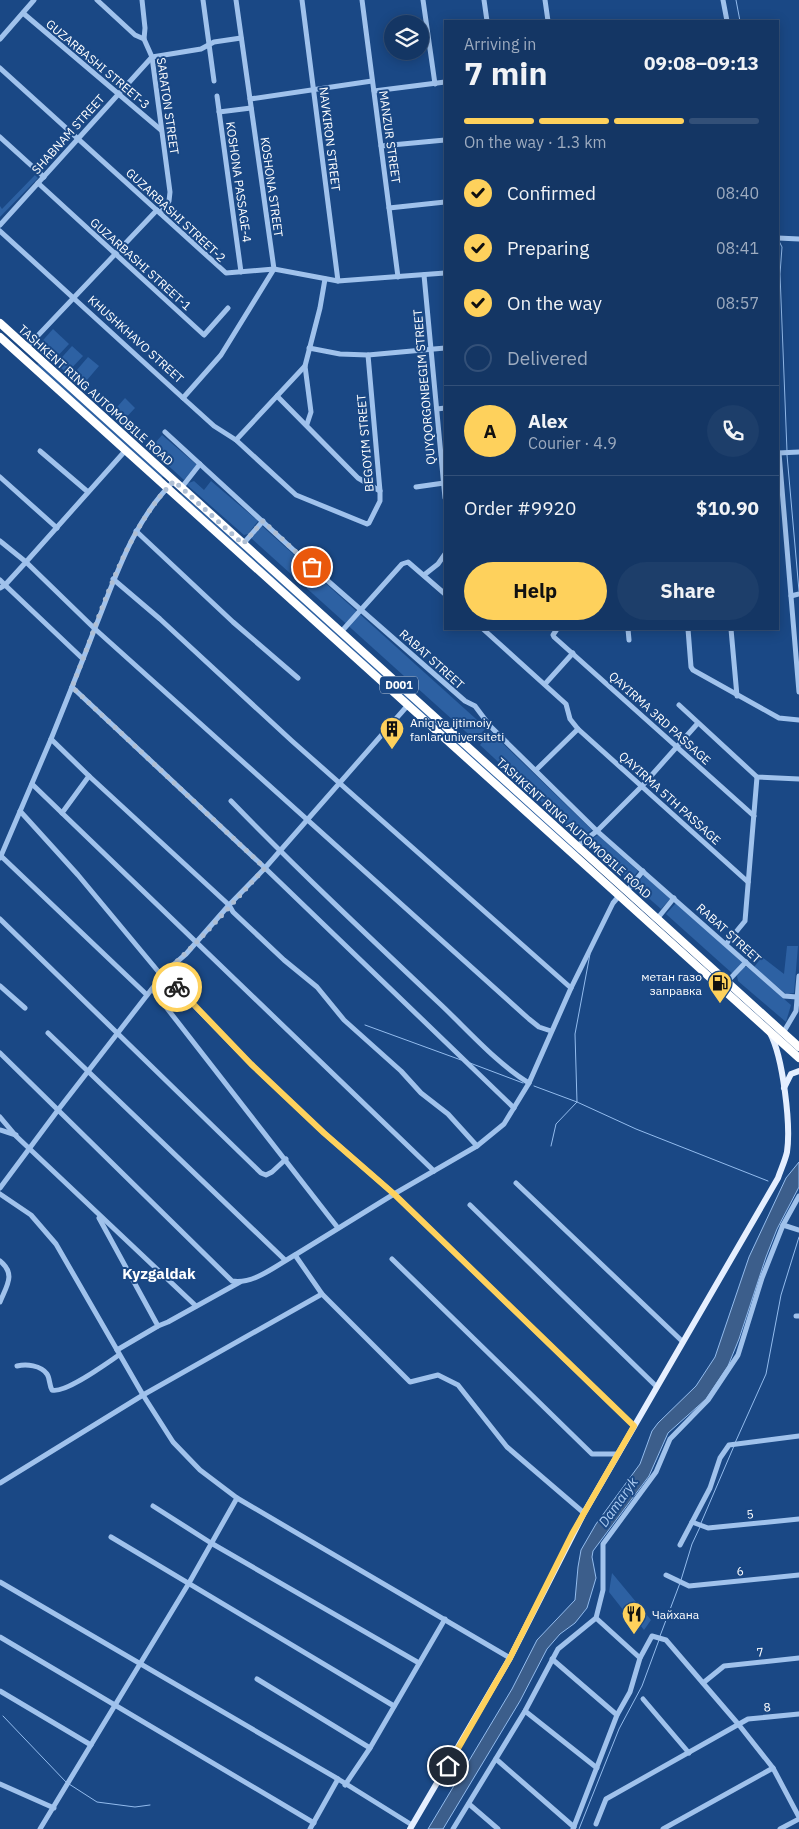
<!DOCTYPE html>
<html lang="en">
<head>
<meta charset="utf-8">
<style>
  body { margin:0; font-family:"IBM Plex Sans",sans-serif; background:#1d3e6a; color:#f1f3f6; height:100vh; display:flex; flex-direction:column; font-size:19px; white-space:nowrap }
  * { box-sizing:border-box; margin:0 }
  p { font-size:16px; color:#9dabbf }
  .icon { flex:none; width:28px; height:28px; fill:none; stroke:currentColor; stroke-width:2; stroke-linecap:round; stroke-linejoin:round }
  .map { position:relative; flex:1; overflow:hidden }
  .side { position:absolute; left:444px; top:20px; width:335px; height:610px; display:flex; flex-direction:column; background:#143664; border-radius:0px; box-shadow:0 2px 12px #0003,0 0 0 1px #335078 }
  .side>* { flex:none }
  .fabs { position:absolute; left:384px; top:15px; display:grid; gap:10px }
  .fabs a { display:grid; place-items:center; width:45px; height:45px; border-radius:50%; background:#143664; box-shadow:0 2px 12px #0003,0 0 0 1px #335078; font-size:25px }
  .pin { position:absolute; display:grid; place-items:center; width:42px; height:42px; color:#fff; margin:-21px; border:2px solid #fff; border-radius:50%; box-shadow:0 1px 5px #0007 }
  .courier { position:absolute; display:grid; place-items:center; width:50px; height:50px; margin:-25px; border:4px solid #fed15c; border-radius:50%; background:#fff; color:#222; box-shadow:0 1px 6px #0007 }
  .head em { font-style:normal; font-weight:800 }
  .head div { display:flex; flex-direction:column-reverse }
  .head { display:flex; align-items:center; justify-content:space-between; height:85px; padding:0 20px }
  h1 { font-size:32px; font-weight:800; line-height:38px }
  .bar { display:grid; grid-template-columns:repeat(4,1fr); gap:8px 5px; align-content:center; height:60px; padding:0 20px }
  .bar i { height:6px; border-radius:4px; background:#335078 }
  .bar .selected { background:#fed15c }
  .bar p { grid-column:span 4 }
  .line { display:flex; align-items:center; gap:12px; padding:0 20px; border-top:1px solid #335078 }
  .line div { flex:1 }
  .round { display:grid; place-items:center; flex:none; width:52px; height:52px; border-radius:26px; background:#1d3e6a }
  ol { padding:0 20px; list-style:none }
  li { display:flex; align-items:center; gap:15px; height:55px }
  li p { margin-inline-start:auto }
  li .icon { padding:5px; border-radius:50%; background:#fed15c; color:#111; stroke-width:4 }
  li:last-child { color:#9dabbf }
  li i { width:28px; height:28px; border:2px solid #335078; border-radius:50% }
  .primary-button { display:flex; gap:10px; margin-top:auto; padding:10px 20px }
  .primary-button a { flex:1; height:58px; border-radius:30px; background:#fed15c; color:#111; font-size:20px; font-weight:800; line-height:58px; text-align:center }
  .primary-button a+a { background:#1d3e6a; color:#f1f3f6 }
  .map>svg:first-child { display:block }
</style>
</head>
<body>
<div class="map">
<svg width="799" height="1829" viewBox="0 0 799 1829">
  <rect width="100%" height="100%" fill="#1a4885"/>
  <!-- green -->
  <g fill="#2d61a3">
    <polygon points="35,175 38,178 0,217 0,206 2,209"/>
    <polygon points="53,329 69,344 53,361 37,347"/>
    <polygon points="72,346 83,356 67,373 56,364"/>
    <polygon points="88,357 99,366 81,387 70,378"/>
    <polygon points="39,363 163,476 161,479 37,365"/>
    <polygon points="125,398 135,408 121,423 111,414"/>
    <polygon points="162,435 197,465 184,480 150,449"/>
    <polygon points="194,481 204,490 211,481 258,521 248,534 244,535 186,484"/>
    <polygon points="181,493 580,852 578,854 179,495"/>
    <polygon points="262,526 486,728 475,740 251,538"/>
    <polygon points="491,732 592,830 579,837 480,745"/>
    <polygon points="598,835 638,871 630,881 586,843"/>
    <polygon points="644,875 671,898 661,909 635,886"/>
    <polygon points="676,903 743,963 733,974 666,914"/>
    <polygon points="787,946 798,946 794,993 786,994 754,967 762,957 784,974"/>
    <polygon points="744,967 747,967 791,1005 786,1022 738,981 737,976"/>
    <polygon points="612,1573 651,1620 644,1630 635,1618 631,1620 609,1592"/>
  </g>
  <!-- water -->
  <polygon fill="#3c5e8b" stroke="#93bcee" points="799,1162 799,1187 777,1229 766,1257 739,1339 728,1366 706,1399 668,1433 649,1476 593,1551 592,1557 596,1578 587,1608 575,1623 560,1634 547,1649 520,1701 443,1829 428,1829 512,1689 537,1640 575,1600 578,1567 581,1550 596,1524 640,1464 652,1431 658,1423 696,1386 715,1357 749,1257 786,1178"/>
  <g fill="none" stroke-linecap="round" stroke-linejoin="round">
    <!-- stream -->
    <g stroke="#93bcee" stroke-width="1">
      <polyline points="736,0 740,21"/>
      <polyline points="779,241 782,247 780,274 787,451"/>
      <polyline points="787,455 799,591"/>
      <polyline points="365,1025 461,1060"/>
      <polyline points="470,1063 523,1083"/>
      <polyline points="534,1086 577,1102 636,1129 768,1181"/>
      <polyline points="551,1146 556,1124 577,1102 575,1034 590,954"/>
      <polyline points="735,1443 766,1374 781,1295 799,1237"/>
      <polyline points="701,1523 734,1446"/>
      <polyline points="681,1580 692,1544 700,1527"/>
      <polyline points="660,1636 680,1583"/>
      <polyline points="3,1716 66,1782"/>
      <polyline points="69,1784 97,1802 135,1807 150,1805"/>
      <polyline points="579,1829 619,1729 642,1686 659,1640"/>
    </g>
    <!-- minor -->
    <g stroke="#a0c2ec" stroke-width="5">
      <polyline points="97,0 135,35 144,39"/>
      <polyline points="142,0 145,28 144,39 152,57 170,192 169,201 160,213"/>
      <polyline points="203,0 214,81"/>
      <polyline points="236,0 274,269"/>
      <polyline points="302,0 338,281"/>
      <polyline points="362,0 398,277"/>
      <polyline points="423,0 435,84"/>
      <polyline points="484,0 487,21"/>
      <polyline points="545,0 548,21"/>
      <polyline points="723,0 727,21"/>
      <polyline points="23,13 161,130"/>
      <polyline points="0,39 34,0"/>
      <polyline points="0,68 226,273 274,269 338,281 445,273"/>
      <polyline points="374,91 445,82"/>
      <polyline points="217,96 241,272"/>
      <polyline points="250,99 372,81"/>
      <polyline points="219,112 251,108"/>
      <polyline points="0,137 44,177"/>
      <polyline points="381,146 445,140"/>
      <polyline points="38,183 204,335 228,308"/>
      <polyline points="389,208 445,202"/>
      <polyline points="0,225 152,57 201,49 214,42 241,38"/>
      <polyline points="0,231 183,398 221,355 274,269"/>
      <polyline points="778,238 799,239"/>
      <polyline points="424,275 445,498"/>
      <polyline points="27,347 157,210"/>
      <polyline points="309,348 340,354 368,355 445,348"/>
      <polyline points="277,396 358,478 380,491"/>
      <polyline points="183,398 214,426 236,440 296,495 367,524 369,523 380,501 380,491 368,355"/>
      <polyline points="437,409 445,408"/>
      <polyline points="307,424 311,412 305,366 320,308 325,279"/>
      <polyline points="165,432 312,567 465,701 475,706 490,726 597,831 784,996 797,997"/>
      <polyline points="236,440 305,366"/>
      <polyline points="40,451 88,492"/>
      <polyline points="125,451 26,562 95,629 529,1019 539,1027 551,1031"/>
      <polyline points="778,453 799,452"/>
      <polyline points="779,453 799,692"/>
      <polyline points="0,477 57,528"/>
      <path d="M174 481C133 521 116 576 95 628 81 665 66 702 51 739L89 776 62 813 434 1171"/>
      <polyline points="182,487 200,464"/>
      <polyline points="416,487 444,483"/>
      <polyline points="136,531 233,622 298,678"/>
      <polyline points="0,541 26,562 5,585 83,659"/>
      <polyline points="243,544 263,521"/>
      <polyline points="424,575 438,564 445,554"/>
      <polyline points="113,579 160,619 292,741 571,988"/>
      <polyline points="0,580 5,585 0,588"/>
      <polyline points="791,596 799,594"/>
      <polyline points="483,629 566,704 570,719 578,729 748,882"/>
      <polyline points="557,629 553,635 554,637 754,816"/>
      <polyline points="628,629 629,640"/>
      <polyline points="688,629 691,667 693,670 779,718 799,720"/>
      <polyline points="731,629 737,696"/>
      <polyline points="341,632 402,564 408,562 445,594"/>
      <polyline points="545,684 573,653"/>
      <polyline points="72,687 265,868 514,1108"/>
      <polyline points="679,705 757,777 799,779"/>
      <polyline points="536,770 578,729"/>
      <polyline points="89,776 229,905 233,912 284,960 317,987 344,1020 401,1071 421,1093 448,1114 477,1146 504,1124 529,1083 571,988 613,903 619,896"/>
      <polyline points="32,784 62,813"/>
      <path d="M231 801C298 870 368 936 438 1002 465 1027 497 1064 529 1083"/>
      <polyline points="20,811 78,875 162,976"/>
      <polyline points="577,846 597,831 642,786 698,723"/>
      <polyline points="1,856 147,995"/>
      <polyline points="0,858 51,739"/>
      <polyline points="627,891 643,871"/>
      <polyline points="0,919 261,1173 266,1175 272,1172 286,1159"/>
      <polyline points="657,919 674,898"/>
      <polyline points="726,944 745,921 757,777"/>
      <polyline points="165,972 180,991 251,1064 324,1133 394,1194 634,1426"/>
      <polyline points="727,982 746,962"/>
      <polyline points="0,986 25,1008"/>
      <polyline points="152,989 338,1228"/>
      <polyline points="48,1033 285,1260"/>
      <polyline points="783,1033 796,1011 799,976"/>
      <path d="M0 1053 232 1281C253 1285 277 1265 295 1255L322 1294 410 1382 438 1375 458 1385 507 1447 584 1513"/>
      <polyline points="0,1117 16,1136 196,1306"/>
      <polyline points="0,1130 16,1135"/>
      <polyline points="516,1183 683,1342"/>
      <polyline points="0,1188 58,1110 165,972 186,954 229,905 265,868 408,705"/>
      <polyline points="0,1194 31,1215 56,1244 143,1395 173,1442 200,1470 237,1498 510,1658"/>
      <polyline points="470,1205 657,1387"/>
      <polyline points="99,1218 158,1326 117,1350"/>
      <polyline points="783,1225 799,1230"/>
      <polyline points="295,1255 394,1194 477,1146"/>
      <polyline points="392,1259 592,1454 618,1454"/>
      <path d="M0 1261C16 1274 7 1285 0 1302"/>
      <polyline points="796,1316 799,1316"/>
      <polyline points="158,1326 168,1322 240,1282"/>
      <path d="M17 1366C26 1364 41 1365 47 1374 50 1378 49 1385 52 1390 65 1394 107 1363 119 1355"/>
      <polyline points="0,1483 143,1395 322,1294"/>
      <polyline points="153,1506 211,1543 419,1663"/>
      <polyline points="692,1522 708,1528 799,1519"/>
      <polyline points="111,1537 394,1706"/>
      <polyline points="680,1545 710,1488 720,1458 729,1445 799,1436"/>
      <polyline points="666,1575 689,1586 799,1575"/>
      <polyline points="0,1582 338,1779 412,1825"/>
      <polyline points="596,1618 640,1658"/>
      <polyline points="0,1637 314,1823"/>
      <polyline points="552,1659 617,1715"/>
      <polyline points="257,1679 370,1748"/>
      <polyline points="703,1683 724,1666 799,1658"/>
      <polyline points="0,1691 91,1745"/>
      <polyline points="643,1699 689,1753"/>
      <polyline points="525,1711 597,1768"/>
      <polyline points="496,1759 574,1827"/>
      <polyline points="0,1784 54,1808"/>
      <polyline points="345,1785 370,1748 445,1619"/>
      <polyline points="469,1804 498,1829"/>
      <polyline points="596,1824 606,1799 748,1719 799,1714"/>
      <polyline points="40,1829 189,1583 237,1498"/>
      <polyline points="310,1829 338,1779"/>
      <polyline points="453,1829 525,1711 558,1649 596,1618 603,1590 603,1544 656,1472 670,1439 708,1400 738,1355 762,1278 783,1225 799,1196"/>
      <polyline points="573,1829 617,1715 630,1692 640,1658 652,1636 666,1640 739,1725 773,1768 799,1817"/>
      <polyline points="663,1829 773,1768"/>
      <polyline points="780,1829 799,1819"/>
    </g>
    <!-- major -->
    <g stroke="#e5efff" stroke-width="6">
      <polyline points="784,1088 791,1074 799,1071"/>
      <path d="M410 1829 510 1658 584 1513 778 1178C781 1169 785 1161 787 1152 791 1125 783 1057 770 1033"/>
    </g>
    <!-- highway -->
    <g stroke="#fff" stroke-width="8">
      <polyline points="0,323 799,1047"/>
      <polyline points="0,337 799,1058"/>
    </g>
  </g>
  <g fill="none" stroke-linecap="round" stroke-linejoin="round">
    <!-- done -->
    <path stroke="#afbfd4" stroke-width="5" stroke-dasharray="0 9" d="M177 987 165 972C201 941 232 903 265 868L72 687C99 621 123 531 174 481L243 544 263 521 312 567"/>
    <!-- route -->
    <polyline stroke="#fed15c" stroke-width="6" points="177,987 251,1064 324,1133 394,1194 634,1426 572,1534 510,1658 448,1766"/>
  </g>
  <!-- icons -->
  <defs>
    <symbol id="building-pin" viewBox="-11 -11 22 30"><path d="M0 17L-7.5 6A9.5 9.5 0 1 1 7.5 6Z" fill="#fed15c" stroke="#1a4885"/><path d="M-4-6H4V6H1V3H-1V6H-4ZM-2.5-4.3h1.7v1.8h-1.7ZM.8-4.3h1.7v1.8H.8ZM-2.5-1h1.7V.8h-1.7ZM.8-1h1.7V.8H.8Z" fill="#111"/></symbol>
    <symbol id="fuel-pin" viewBox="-11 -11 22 30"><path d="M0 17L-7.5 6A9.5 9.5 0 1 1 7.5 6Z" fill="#fed15c" stroke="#1a4885"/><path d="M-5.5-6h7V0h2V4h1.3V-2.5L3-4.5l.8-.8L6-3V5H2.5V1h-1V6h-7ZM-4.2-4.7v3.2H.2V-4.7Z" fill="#111"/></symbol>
    <symbol id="restaurant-pin" viewBox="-11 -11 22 30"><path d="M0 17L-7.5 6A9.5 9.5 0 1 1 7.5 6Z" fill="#fed15c" stroke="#1a4885"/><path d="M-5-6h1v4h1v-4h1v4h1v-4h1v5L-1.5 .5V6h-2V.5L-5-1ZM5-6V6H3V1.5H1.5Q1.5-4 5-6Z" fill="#111"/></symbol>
  </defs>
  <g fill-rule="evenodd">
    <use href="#building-pin" x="378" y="715" width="28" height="38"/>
    <use href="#fuel-pin" x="706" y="969" width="28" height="38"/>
    <use href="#restaurant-pin" x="620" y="1600" width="28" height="38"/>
  </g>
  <g text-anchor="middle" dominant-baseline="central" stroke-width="4" stroke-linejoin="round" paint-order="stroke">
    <!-- shield labels -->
    <rect fill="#1a4885" stroke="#bac8da" stroke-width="1" x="380" y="676.5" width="38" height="17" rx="4"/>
    <g font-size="11" font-weight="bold" fill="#fff">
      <text x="399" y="685">D001</text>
    </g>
    <!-- street labels -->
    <g font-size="12" fill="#fff" stroke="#1a4885">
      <text transform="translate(98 64) rotate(40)">GUZARBASHI STREET-3</text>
      <text transform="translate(168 106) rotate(82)">SARATON STREET</text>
      <text transform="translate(68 134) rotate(-48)">SHABNAM STREET</text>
      <text transform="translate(390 137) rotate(82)">MANZUR STREET</text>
      <text transform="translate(330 139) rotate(83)">NAVKIRON STREET</text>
      <text transform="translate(239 182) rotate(82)">KOSHONA PASSAGE-4</text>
      <text transform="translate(272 187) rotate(82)">KOSHONA STREET</text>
      <text transform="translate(176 215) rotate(43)">GUZARBASHI STREET-2</text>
      <text transform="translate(141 264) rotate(42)">GUZARBASHI STREET-1</text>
      <text transform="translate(136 339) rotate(42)">KHUSHKHAVO STREET</text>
      <text transform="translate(424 387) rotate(-95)">QUYQORGONBEGIM STREET</text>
      <text transform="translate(96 395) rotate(42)">TASHKENT RING AUTOMOBILE ROAD</text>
      <text transform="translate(365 443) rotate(-95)">BEGOYIM STREET</text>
      <text transform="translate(432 659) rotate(42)">RABAT STREET</text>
      <text transform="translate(660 718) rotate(42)">QAYIRMA 3RD PASSAGE</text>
      <text transform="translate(670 798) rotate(42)">QAYIRMA 5TH PASSAGE</text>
      <text transform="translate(574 828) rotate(42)">TASHKENT RING AUTOMOBILE ROAD</text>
      <text transform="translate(729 933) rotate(42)">RABAT STREET</text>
      <text transform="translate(750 1514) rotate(-6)">5</text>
      <text transform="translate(740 1571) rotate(-6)">6</text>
      <text transform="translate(760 1652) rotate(-6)">7</text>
      <text transform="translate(767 1707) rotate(-6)">8</text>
    </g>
    <!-- poi labels -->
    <g font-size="12" fill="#fff" stroke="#1a4885" text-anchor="start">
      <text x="410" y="722">Aniq va ijtimoiy<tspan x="410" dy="14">fanlar universiteti</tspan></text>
      <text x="702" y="976" text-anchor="end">метан газо<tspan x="702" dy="14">заправка</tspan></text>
      <text x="652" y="1614">Чайхана</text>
    </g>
    <!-- water labels -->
    <g font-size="14" font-style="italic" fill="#acccf3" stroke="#1a4885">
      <text transform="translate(618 1502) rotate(-55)">Damaryk</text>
    </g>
    <!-- quarter labels -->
    <g font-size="15" font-weight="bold" fill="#fff" stroke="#1a4885">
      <text x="159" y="1273">Kyzgaldak</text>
    </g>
  </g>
</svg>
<div class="fabs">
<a><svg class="icon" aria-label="layers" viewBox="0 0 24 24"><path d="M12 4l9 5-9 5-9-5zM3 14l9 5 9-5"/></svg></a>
</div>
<div class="pin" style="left:312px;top:567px;background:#ea580c"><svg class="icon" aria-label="bag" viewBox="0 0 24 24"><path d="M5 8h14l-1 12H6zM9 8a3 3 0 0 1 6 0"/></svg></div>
<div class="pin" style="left:448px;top:1766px;background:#1f2937"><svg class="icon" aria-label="home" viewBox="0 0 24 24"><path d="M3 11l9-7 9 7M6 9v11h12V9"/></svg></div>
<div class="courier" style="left:177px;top:987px"><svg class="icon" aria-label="bike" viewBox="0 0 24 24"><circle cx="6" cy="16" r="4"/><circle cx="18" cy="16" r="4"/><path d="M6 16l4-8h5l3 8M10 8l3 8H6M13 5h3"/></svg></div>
<section class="side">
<div class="head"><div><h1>7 min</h1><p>Arriving in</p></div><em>09:08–09:13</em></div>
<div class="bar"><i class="selected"></i><i class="selected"></i><i class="selected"></i><i></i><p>On the way · 1.3 km</p></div>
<ol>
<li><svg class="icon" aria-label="check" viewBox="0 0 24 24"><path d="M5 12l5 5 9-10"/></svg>Confirmed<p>08:40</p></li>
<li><svg class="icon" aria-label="check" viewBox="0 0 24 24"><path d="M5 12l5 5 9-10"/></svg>Preparing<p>08:41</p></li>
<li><svg class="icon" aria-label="check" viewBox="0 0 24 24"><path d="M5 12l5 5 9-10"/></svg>On the way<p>08:57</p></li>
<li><i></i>Delivered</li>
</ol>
<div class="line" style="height:90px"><b class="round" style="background:#fed15c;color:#111">A</b><div><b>Alex</b><p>Courier · 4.9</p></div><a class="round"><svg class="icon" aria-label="phone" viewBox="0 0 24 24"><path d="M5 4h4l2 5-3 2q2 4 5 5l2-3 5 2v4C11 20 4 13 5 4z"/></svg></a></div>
<div class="line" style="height:65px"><div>Order #9920</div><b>$10.90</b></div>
<div class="primary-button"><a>Help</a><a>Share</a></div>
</section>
</div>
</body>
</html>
